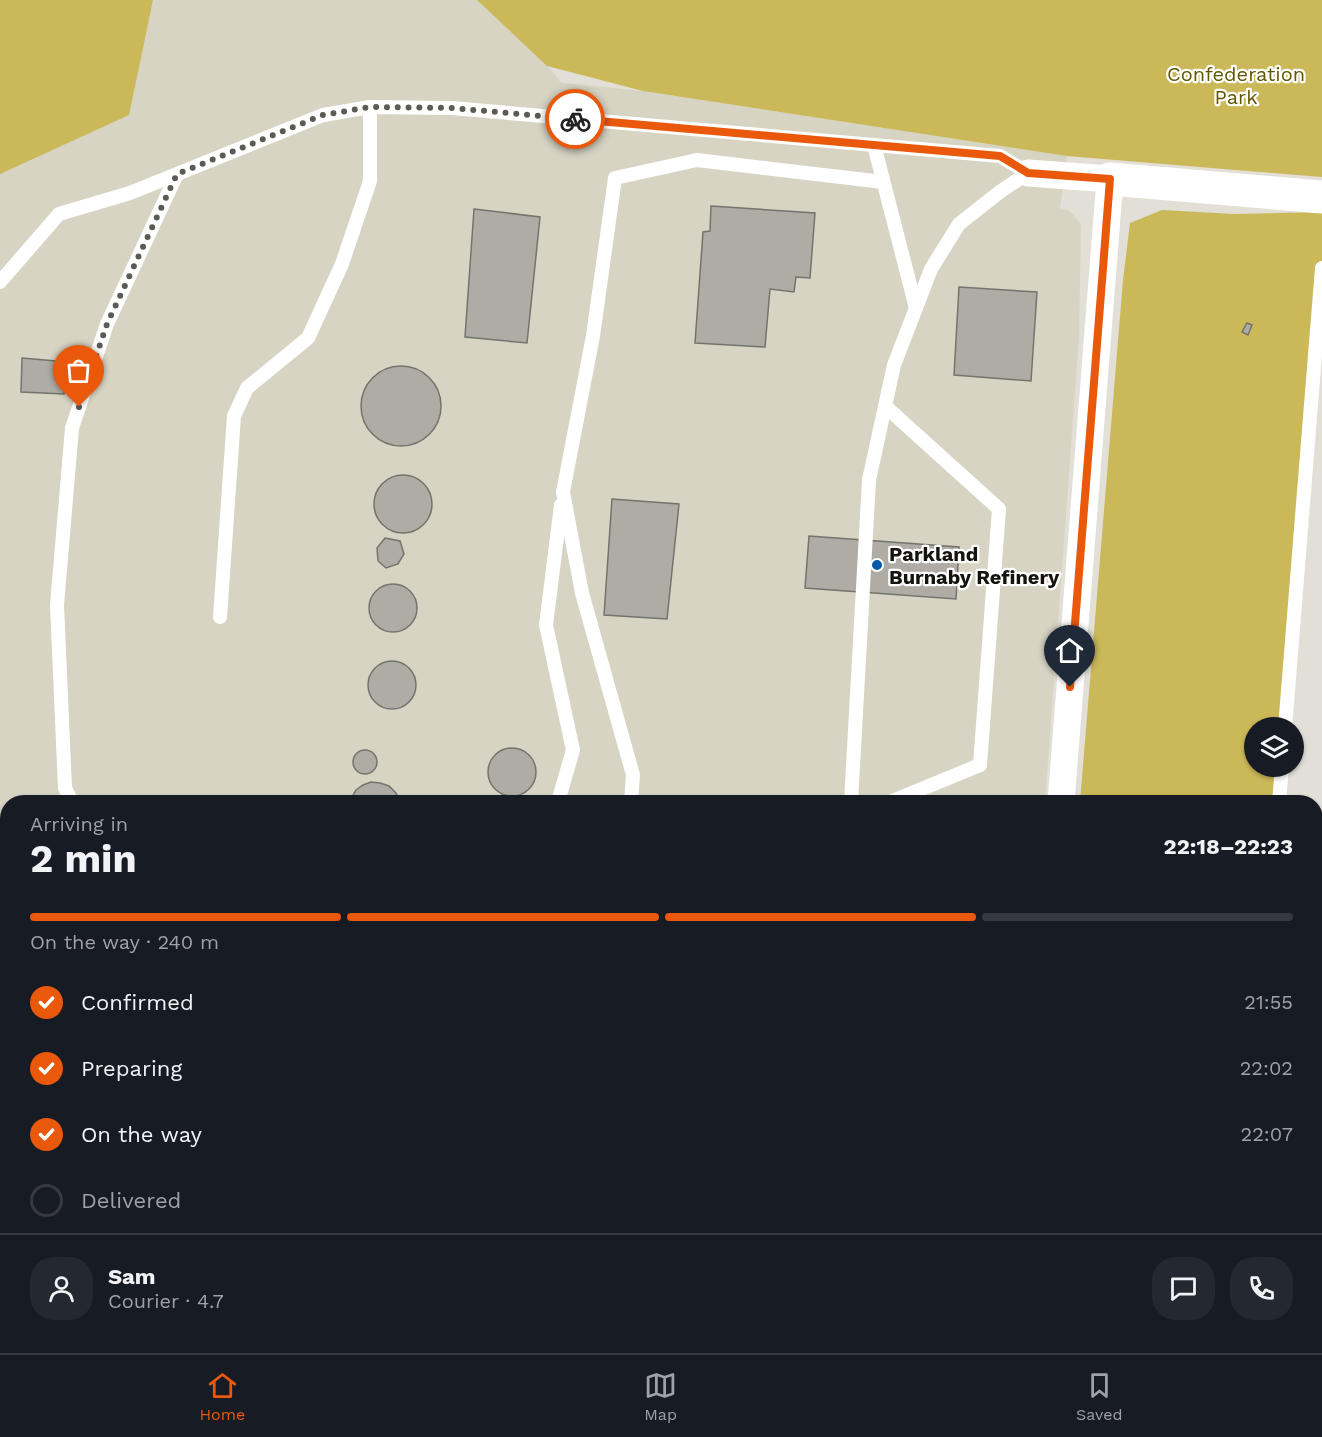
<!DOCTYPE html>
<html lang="en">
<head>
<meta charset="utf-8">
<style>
  body { margin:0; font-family:"Work Sans",sans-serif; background:#242831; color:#f1f3f6; height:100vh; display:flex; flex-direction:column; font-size:22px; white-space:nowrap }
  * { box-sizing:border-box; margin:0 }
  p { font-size:20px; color:#9ea1a6 }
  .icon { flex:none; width:33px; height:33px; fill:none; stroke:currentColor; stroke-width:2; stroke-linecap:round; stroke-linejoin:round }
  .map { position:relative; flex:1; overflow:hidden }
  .details { position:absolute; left:0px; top:795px; width:1323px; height:558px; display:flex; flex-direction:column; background:#171b24; border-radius:24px 24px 0 0; box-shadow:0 2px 4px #0004 }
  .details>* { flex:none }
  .controls { position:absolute; left:1244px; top:717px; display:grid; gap:12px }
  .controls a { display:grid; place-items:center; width:60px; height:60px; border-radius:50%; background:#171b24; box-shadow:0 2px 4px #0004; font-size:30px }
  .pin { position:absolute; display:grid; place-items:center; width:51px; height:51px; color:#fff; margin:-62px -26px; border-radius:50% 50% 50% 0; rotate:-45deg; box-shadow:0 0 6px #0007 }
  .pin .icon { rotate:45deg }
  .courier { position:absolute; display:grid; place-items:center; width:60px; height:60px; margin:-30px; border:4px solid #ea580c; border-radius:50%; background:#fff; color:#222; box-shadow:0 2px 8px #0007 }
  .summary em { font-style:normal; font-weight:700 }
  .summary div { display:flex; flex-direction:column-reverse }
  .summary { display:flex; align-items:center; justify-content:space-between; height:102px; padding:0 30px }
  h1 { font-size:39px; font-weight:700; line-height:45px }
  .bar { display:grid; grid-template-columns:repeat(4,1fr); gap:9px 6px; align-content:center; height:72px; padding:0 30px }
  .bar i { height:8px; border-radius:4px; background:#363941 }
  .bar .selected { background:#ea580c }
  .bar p { grid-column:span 4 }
  .line { display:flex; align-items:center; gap:15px; padding:0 30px; border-top:2px solid #363941 }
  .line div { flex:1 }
  .round { display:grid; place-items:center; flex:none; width:63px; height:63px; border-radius:24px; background:#242831 }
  ol { padding:0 30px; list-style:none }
  li { display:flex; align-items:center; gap:18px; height:66px }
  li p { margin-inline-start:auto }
  li .icon { padding:6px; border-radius:50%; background:#ea580c; color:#fff; stroke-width:4 }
  li:last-child { color:#9ea1a6 }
  li i { width:33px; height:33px; border:3px solid #363941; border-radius:50% }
  .dock { display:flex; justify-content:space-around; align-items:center; height:84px; border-top:2px solid #363941; background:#171b24; font-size:16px; color:#9ea1a6 }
  .dock a { display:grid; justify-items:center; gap:3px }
  .dock .selected { color:#ea580c }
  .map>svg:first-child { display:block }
</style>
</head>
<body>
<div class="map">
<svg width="1322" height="1353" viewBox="0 0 1322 1353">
  <rect width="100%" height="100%" fill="#e1dfd6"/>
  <!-- built -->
  <polygon fill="#d7d4c4" points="62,0 490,0 562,83 643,91 1067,156 1060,208 1070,211 1081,224 1079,337 1045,802 8,802 8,1346 794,1346 794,1353 0,1353 0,80"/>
  <!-- green -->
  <g fill="#cab859">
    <polygon points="0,0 153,0 129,115 0,174"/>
    <polygon points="477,0 1322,0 1322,177 1067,156 643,91 547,66"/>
    <polygon points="1162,210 1234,214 1322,212 1322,268 1285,727 1254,728 1254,766 1282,767 1279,802 1080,802 1123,280 1130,223"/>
    <polygon points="795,1346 1002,1346 1002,1353 794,1353"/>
    <polygon points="1039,1346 1236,1346 1235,1353 1039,1353"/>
  </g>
  <!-- building -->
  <g fill="#aeaca4" stroke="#75746c" stroke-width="1.5">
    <polygon points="711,206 815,213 810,278 796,277 794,292 770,289 765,347 695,343 703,232 710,231"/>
    <polygon points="474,209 540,217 527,343 465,337"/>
    <polygon points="959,287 1037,292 1031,381 954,375"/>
    <polygon points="1247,323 1252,325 1248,335 1242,332"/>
    <polygon points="22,358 67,362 64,394 21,392"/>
    <circle cx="401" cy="406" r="40"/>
    <circle cx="403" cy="504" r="29"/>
    <polygon points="612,499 679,504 667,619 604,615"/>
    <polygon points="809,536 959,547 956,599 805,588"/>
    <polygon points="385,538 400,541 404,554 398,564 386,568 378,561 377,548"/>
    <circle cx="393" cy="608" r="24"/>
    <circle cx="392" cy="685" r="24"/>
    <circle cx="512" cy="772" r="24"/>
    <circle cx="365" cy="762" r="12"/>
    <polygon points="371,782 380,783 389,786 396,793 400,802 349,802 356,790 363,785"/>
    <polygon points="0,907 8,918 8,1022 0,1021"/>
    <polygon points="1317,946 1322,946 1322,983 1316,983"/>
    <polygon points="1316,986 1322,986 1322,1023 1316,1022"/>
    <polygon points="0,1030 8,1031 8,1070 0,1069"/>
    <polygon points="0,1229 8,1230 8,1346 33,1346 21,1353 0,1353"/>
    <polygon points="1316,1235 1322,1236 1322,1289 1316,1288"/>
  </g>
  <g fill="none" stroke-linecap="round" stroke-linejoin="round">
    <!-- lane -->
    <g stroke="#fff" stroke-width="14">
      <polyline points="874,145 916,308"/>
      <polyline points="0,282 59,214 130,193 323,115 370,107 452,108 1000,156 1028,173 1001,191 959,224 931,269 894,365 869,480 851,802"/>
      <polyline points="885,406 999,509 980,765 890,802"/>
      <polyline points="220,617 234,416 247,388 308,338 342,264 370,181 370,107"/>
      <polyline points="1285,728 1322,268"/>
      <polyline points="72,802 65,788 57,605 72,428 107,324 177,174"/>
      <polyline points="558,802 573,750 546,625 561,505"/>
      <polyline points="631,802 633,775 582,593 563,492 593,336 615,178 697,160 883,182"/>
      <polyline points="1279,802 1282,766"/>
      <polyline points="0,841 8,852"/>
      <polyline points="1235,1353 1236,1346"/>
    </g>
    <!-- street -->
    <g stroke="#fff" stroke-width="27">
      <polyline points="1028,173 1110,179 1061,802"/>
      <polyline points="1316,1065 1322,1065"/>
      <polyline points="1019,1353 1020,1346"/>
    </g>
    <!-- secondary -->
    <polyline stroke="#fff" stroke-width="33" points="1110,179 1322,197"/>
  </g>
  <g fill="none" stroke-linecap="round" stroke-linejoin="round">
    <!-- done -->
    <polyline stroke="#5c5a55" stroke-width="6" stroke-dasharray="0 10.8" points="79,407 107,324 177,174 323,115 370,107 452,108 575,119"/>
    <!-- route -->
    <polyline stroke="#ea580c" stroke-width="8" points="575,119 1000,156 1028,173 1110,179 1070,687"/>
  </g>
  <!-- markers -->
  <circle fill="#0559a7" stroke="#fff" stroke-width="2" cx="877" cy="565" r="6"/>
  <g text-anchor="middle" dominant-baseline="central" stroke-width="4.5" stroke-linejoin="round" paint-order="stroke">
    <!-- park labels -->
    <g font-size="20" fill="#635603" stroke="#fff">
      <text x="1236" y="74">Confederation<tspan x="1236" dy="23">Park</tspan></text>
    </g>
    <!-- poi labels -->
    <g font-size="20" font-weight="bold" fill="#141310" stroke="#fff" text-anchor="start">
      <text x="889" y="554">Parkland<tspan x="889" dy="23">Burnaby Refinery</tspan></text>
    </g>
  </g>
</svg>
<div class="controls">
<a><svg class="icon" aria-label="layers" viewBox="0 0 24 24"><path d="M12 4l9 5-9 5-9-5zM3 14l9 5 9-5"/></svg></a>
</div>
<div class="pin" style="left:79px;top:407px;background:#ea580c"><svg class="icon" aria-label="bag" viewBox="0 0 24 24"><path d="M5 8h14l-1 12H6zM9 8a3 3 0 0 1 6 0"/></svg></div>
<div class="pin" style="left:1070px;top:687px;background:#1f2937"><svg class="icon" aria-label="home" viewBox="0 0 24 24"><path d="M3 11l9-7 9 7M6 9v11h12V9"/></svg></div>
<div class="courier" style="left:575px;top:119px"><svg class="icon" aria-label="bike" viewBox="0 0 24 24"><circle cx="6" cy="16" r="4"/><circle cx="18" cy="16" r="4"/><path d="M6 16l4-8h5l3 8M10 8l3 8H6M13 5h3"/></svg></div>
<section class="details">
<div class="summary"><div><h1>2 min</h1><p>Arriving in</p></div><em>22:18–22:23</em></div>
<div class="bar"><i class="selected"></i><i class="selected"></i><i class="selected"></i><i></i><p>On the way · 240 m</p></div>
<ol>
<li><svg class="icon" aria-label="check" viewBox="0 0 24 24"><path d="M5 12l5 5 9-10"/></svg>Confirmed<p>21:55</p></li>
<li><svg class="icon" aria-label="check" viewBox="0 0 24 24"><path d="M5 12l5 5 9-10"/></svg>Preparing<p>22:02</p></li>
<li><svg class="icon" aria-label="check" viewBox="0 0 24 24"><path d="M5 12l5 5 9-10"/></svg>On the way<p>22:07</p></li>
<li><i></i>Delivered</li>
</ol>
<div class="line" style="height:108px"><a class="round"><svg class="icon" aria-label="person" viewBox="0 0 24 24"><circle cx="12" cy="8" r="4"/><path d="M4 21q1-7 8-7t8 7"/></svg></a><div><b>Sam</b><p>Courier · 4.7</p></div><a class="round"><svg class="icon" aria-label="chat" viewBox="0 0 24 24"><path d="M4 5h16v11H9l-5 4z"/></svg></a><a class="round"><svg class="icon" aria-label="phone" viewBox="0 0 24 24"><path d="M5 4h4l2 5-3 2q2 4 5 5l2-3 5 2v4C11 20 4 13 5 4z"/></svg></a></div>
</section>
</div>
<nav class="dock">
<a class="selected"><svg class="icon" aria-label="home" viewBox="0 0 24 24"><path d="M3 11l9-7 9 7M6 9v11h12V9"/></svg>Home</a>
<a><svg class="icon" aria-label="map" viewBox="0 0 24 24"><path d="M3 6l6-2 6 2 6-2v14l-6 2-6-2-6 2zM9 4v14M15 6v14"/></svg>Map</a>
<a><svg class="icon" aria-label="saved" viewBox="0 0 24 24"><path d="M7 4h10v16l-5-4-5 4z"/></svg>Saved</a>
</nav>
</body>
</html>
